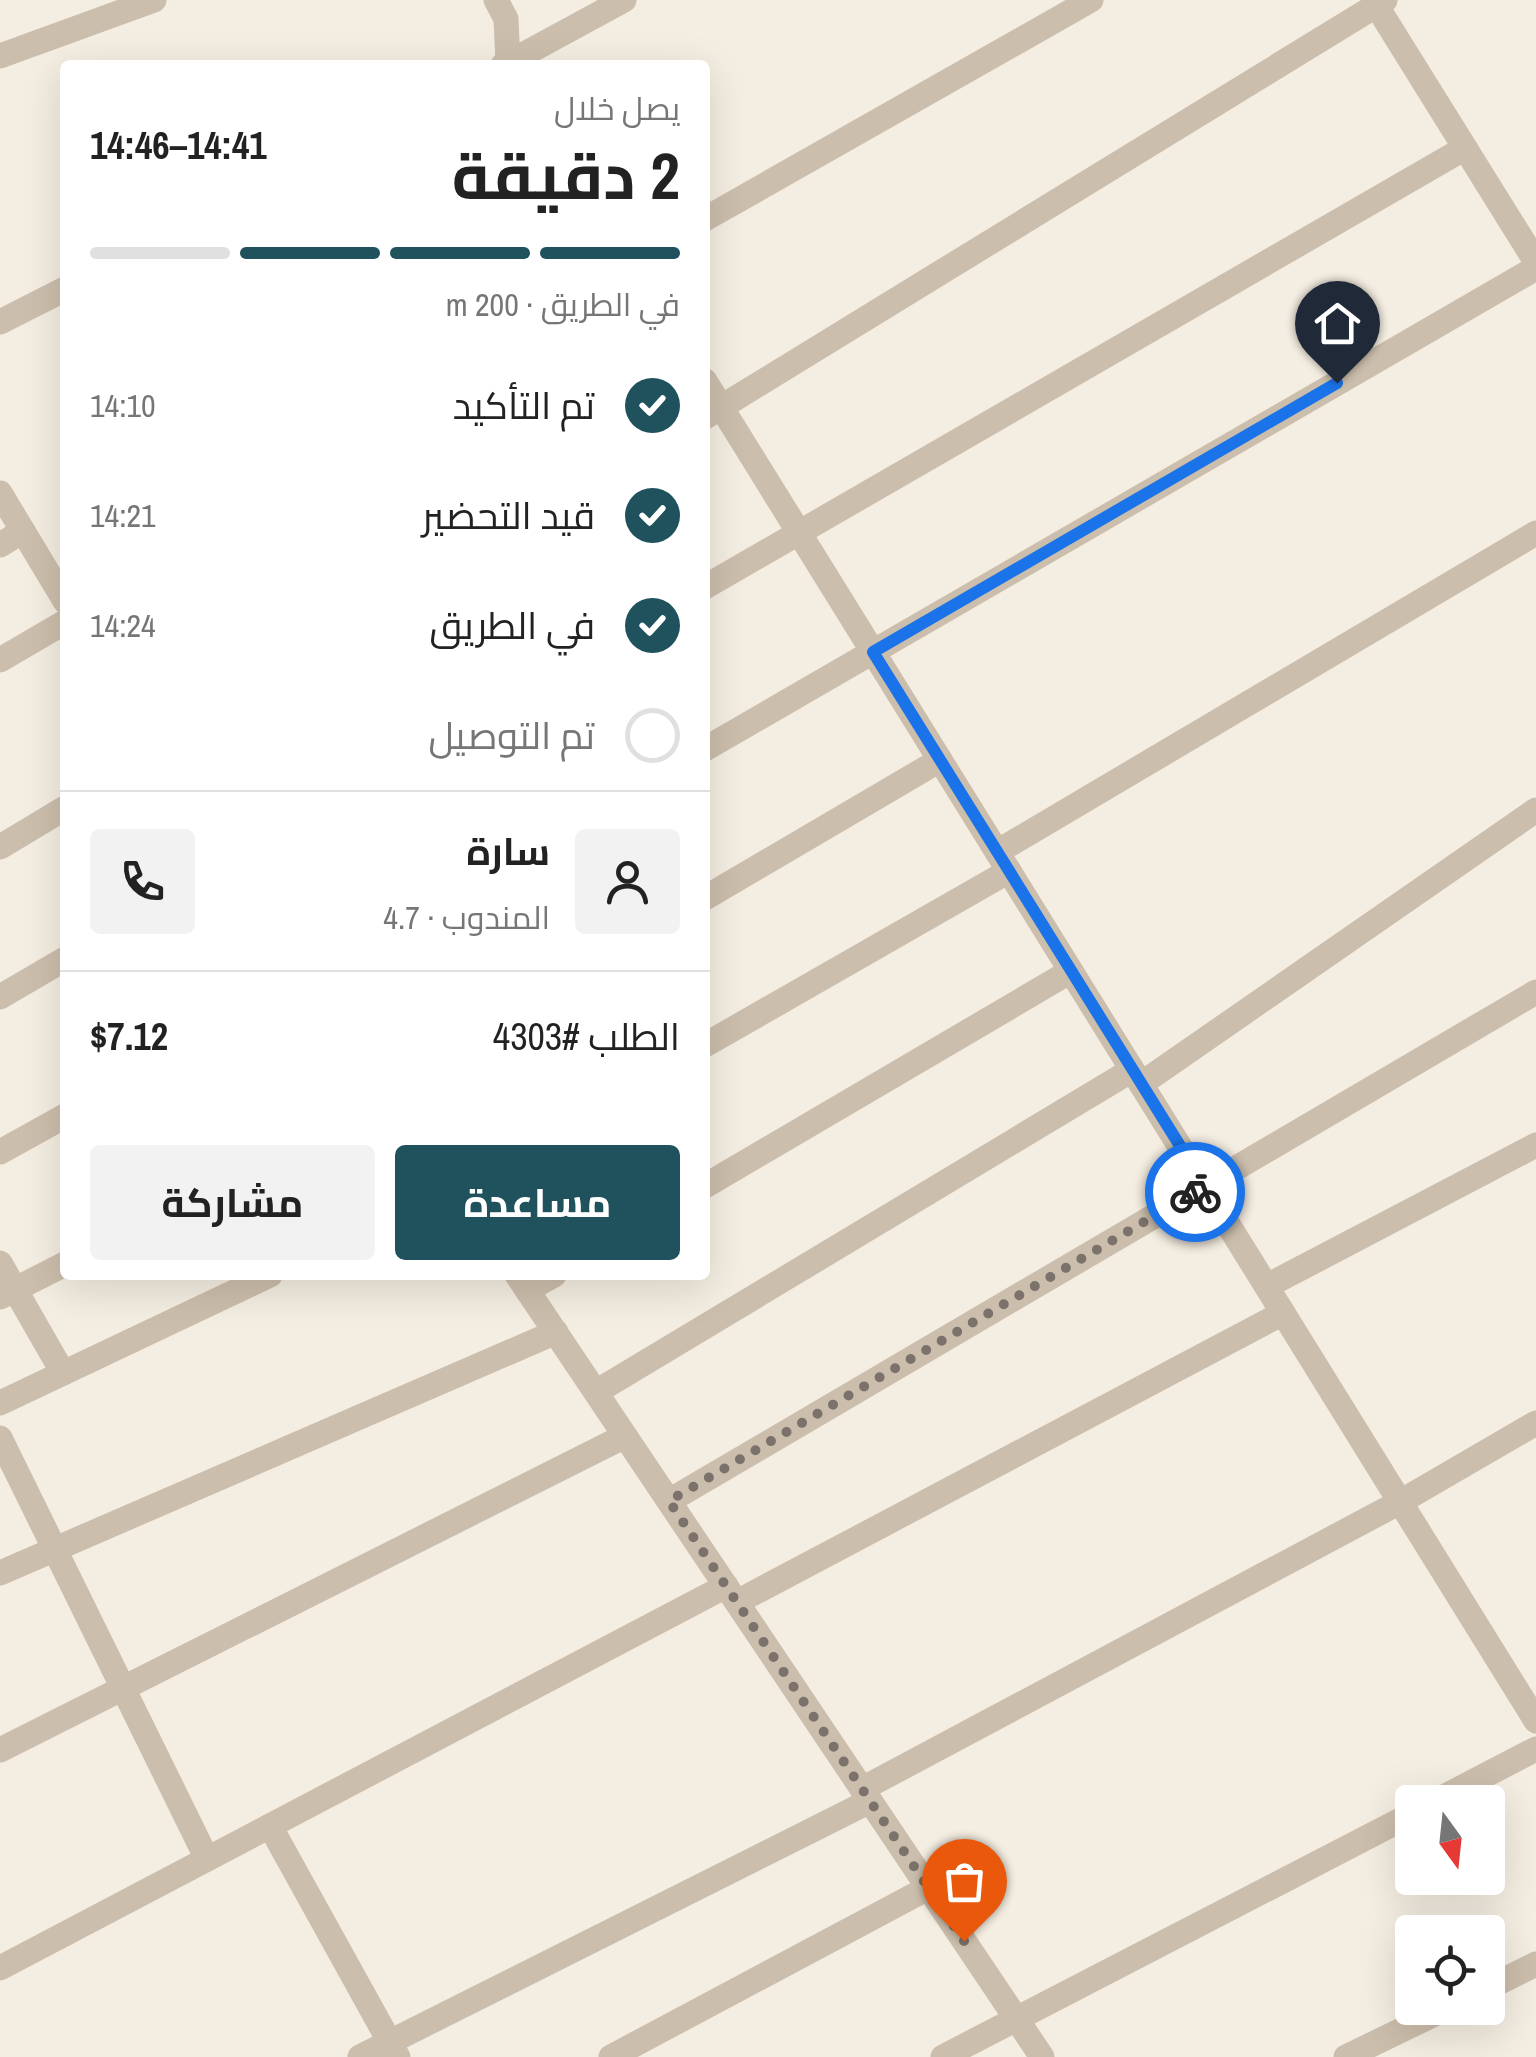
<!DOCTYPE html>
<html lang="ar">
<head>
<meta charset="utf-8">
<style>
  body { margin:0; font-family:"Archivo Narrow",Cairo,sans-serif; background:#f2f2f2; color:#222; direction:rtl; height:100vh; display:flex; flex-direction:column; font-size:38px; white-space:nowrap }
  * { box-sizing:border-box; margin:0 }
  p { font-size:32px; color:#767676 }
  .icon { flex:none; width:55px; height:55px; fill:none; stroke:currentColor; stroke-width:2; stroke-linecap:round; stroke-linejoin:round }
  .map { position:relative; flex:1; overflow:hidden; direction:ltr }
  .panel { position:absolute; left:60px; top:60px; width:650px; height:1220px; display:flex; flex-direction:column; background:#fff; border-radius:10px; box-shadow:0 10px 40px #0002; direction:rtl }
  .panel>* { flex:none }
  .needle { width:65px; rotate:165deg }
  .fabs { position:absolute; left:1395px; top:1785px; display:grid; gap:20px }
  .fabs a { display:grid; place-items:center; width:110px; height:110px; border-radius:10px; background:#fff; box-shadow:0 10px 40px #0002; font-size:50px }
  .pin { position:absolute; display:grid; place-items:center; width:85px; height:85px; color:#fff; margin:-102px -42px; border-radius:50% 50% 50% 0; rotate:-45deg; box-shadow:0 0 10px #0007 }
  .pin .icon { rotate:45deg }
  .courier { position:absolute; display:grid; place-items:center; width:100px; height:100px; margin:-50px; border:8px solid #1a73e8; border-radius:50%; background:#fff; color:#222; box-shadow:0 2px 12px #0007 }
  .head em { font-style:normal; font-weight:700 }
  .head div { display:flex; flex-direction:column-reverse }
  .head { display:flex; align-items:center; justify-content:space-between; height:170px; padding:0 30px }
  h1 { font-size:65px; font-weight:700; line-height:75px }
  .bar { display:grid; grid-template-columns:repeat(4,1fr); gap:15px 10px; align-content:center; height:120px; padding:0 30px }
  .bar i { height:12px; border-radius:8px; background:#e0e0e0 }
  .bar .current { background:#20525d }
  .bar p { grid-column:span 4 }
  .line { display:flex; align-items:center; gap:25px; padding:0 30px; border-top:2px solid #e0e0e0 }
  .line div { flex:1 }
  .round { display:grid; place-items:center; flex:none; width:105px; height:105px; border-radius:10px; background:#f2f2f2 }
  ol { padding:0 30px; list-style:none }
  li { display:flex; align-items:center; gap:30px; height:110px }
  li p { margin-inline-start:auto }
  li .icon { padding:10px; border-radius:50%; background:#20525d; color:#fff; stroke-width:4 }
  li:last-child { color:#767676 }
  li i { width:55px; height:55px; border:5px solid #e0e0e0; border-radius:50% }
  .button { display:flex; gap:20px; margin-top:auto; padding:20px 30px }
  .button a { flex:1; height:115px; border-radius:10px; background:#20525d; color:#fff; font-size:40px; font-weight:700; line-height:115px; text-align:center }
  .button a+a { background:#f2f2f2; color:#222 }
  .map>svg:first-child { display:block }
</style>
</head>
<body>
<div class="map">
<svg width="1536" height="2057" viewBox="0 0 1536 2057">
  <rect width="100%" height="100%" fill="#f4ede1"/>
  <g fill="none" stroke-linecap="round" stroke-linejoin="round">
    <!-- minor -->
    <g stroke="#ccbeac" stroke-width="25">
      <polyline points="496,0 506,19 508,63 624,0"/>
      <polyline points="1376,5 1536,262"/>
      <polyline points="0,56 154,0"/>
      <polyline points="705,219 1091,0"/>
      <polyline points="705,417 1385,0"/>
      <polyline points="0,493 65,601"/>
      <polyline points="0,545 23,531"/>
      <polyline points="705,587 1465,148"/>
      <polyline points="0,660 65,622"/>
      <polyline points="705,749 1536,268"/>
      <polyline points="0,847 65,808"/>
      <polyline points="997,852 1536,533"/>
      <polyline points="705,898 940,760"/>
      <polyline points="0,997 65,959"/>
      <polyline points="705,1045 1009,871"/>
      <polyline points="1141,1084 1536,810"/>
      <polyline points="0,1152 65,1116"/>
      <polyline points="705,1186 1071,971"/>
      <polyline points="0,1263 63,1373"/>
      <polyline points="517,1275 1042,2057"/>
      <polyline points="1267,1286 1536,1145"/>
      <polyline points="527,1290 554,1275"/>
      <polyline points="0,1297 65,1264"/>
      <polyline points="596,1392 1132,1070"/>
      <polyline points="0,1403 270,1275"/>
      <polyline points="0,1438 207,1859"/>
      <polyline points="669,1501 1536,992"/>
      <polyline points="0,1573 556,1332"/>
      <polyline points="737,1602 1283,1313"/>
      <polyline points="0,1750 625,1436"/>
      <polyline points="862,1789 1400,1502 1536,1423"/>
      <polyline points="1434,1802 1536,1749"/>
      <polyline points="270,1826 398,2057"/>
      <polyline points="0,1968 726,1586"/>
      <polyline points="1488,1988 1536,1964"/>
      <polyline points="360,2057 870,1801"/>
      <polyline points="611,2057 928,1888"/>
      <polyline points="943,2057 1412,1814"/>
      <polyline points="1346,2057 1447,2008"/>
    </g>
    <!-- tertiary -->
    <g stroke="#ccbeac" stroke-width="25">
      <polyline points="503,65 509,65"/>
      <polyline points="0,322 65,289"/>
      <polyline points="705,381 1536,1721"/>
    </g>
  </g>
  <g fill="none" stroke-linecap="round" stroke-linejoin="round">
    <!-- done -->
    <polyline stroke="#7b736b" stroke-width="10" stroke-dasharray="0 18" points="964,1941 669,1501 1195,1192"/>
    <!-- route -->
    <polyline stroke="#1a73e8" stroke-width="12" points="1195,1192 1205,1186 873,652 1337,383"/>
  </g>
</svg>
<div class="fabs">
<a><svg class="needle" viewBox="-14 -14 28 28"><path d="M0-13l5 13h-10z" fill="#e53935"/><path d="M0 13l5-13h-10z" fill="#767676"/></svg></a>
<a><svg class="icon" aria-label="locate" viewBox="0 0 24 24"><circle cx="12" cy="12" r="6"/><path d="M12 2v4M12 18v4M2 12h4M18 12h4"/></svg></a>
</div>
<div class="pin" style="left:964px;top:1941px;background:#ea580c"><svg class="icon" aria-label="bag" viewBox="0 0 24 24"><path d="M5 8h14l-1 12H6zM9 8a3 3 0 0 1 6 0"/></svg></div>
<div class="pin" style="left:1337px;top:383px;background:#1f2937"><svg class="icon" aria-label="home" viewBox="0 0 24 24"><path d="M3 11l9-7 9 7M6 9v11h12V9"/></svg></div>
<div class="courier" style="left:1195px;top:1192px"><svg class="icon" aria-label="bike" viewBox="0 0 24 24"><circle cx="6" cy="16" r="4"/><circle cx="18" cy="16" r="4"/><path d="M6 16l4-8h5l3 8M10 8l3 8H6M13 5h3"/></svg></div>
<section class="panel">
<div class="head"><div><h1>2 دقيقة</h1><p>يصل خلال</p></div><em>14:41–14:46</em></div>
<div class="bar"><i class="current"></i><i class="current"></i><i class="current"></i><i></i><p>في الطريق · 200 m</p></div>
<ol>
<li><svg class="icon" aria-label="check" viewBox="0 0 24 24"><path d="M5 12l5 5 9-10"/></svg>تم التأكيد<p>14:10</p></li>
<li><svg class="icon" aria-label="check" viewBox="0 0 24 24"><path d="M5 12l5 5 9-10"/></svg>قيد التحضير<p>14:21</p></li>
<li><svg class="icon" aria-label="check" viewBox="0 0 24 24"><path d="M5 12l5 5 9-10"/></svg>في الطريق<p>14:24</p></li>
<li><i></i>تم التوصيل</li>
</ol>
<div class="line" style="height:180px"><a class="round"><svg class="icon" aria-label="person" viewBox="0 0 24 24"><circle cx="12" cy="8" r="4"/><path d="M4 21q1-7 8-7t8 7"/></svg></a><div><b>سارة</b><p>المندوب · 4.7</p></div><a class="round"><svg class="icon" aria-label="phone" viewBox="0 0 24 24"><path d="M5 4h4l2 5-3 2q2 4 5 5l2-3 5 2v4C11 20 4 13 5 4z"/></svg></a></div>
<div class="line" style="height:130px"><div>الطلب #4303</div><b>$7.12</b></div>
<div class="button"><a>مساعدة</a><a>مشاركة</a></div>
</section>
</div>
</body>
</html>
